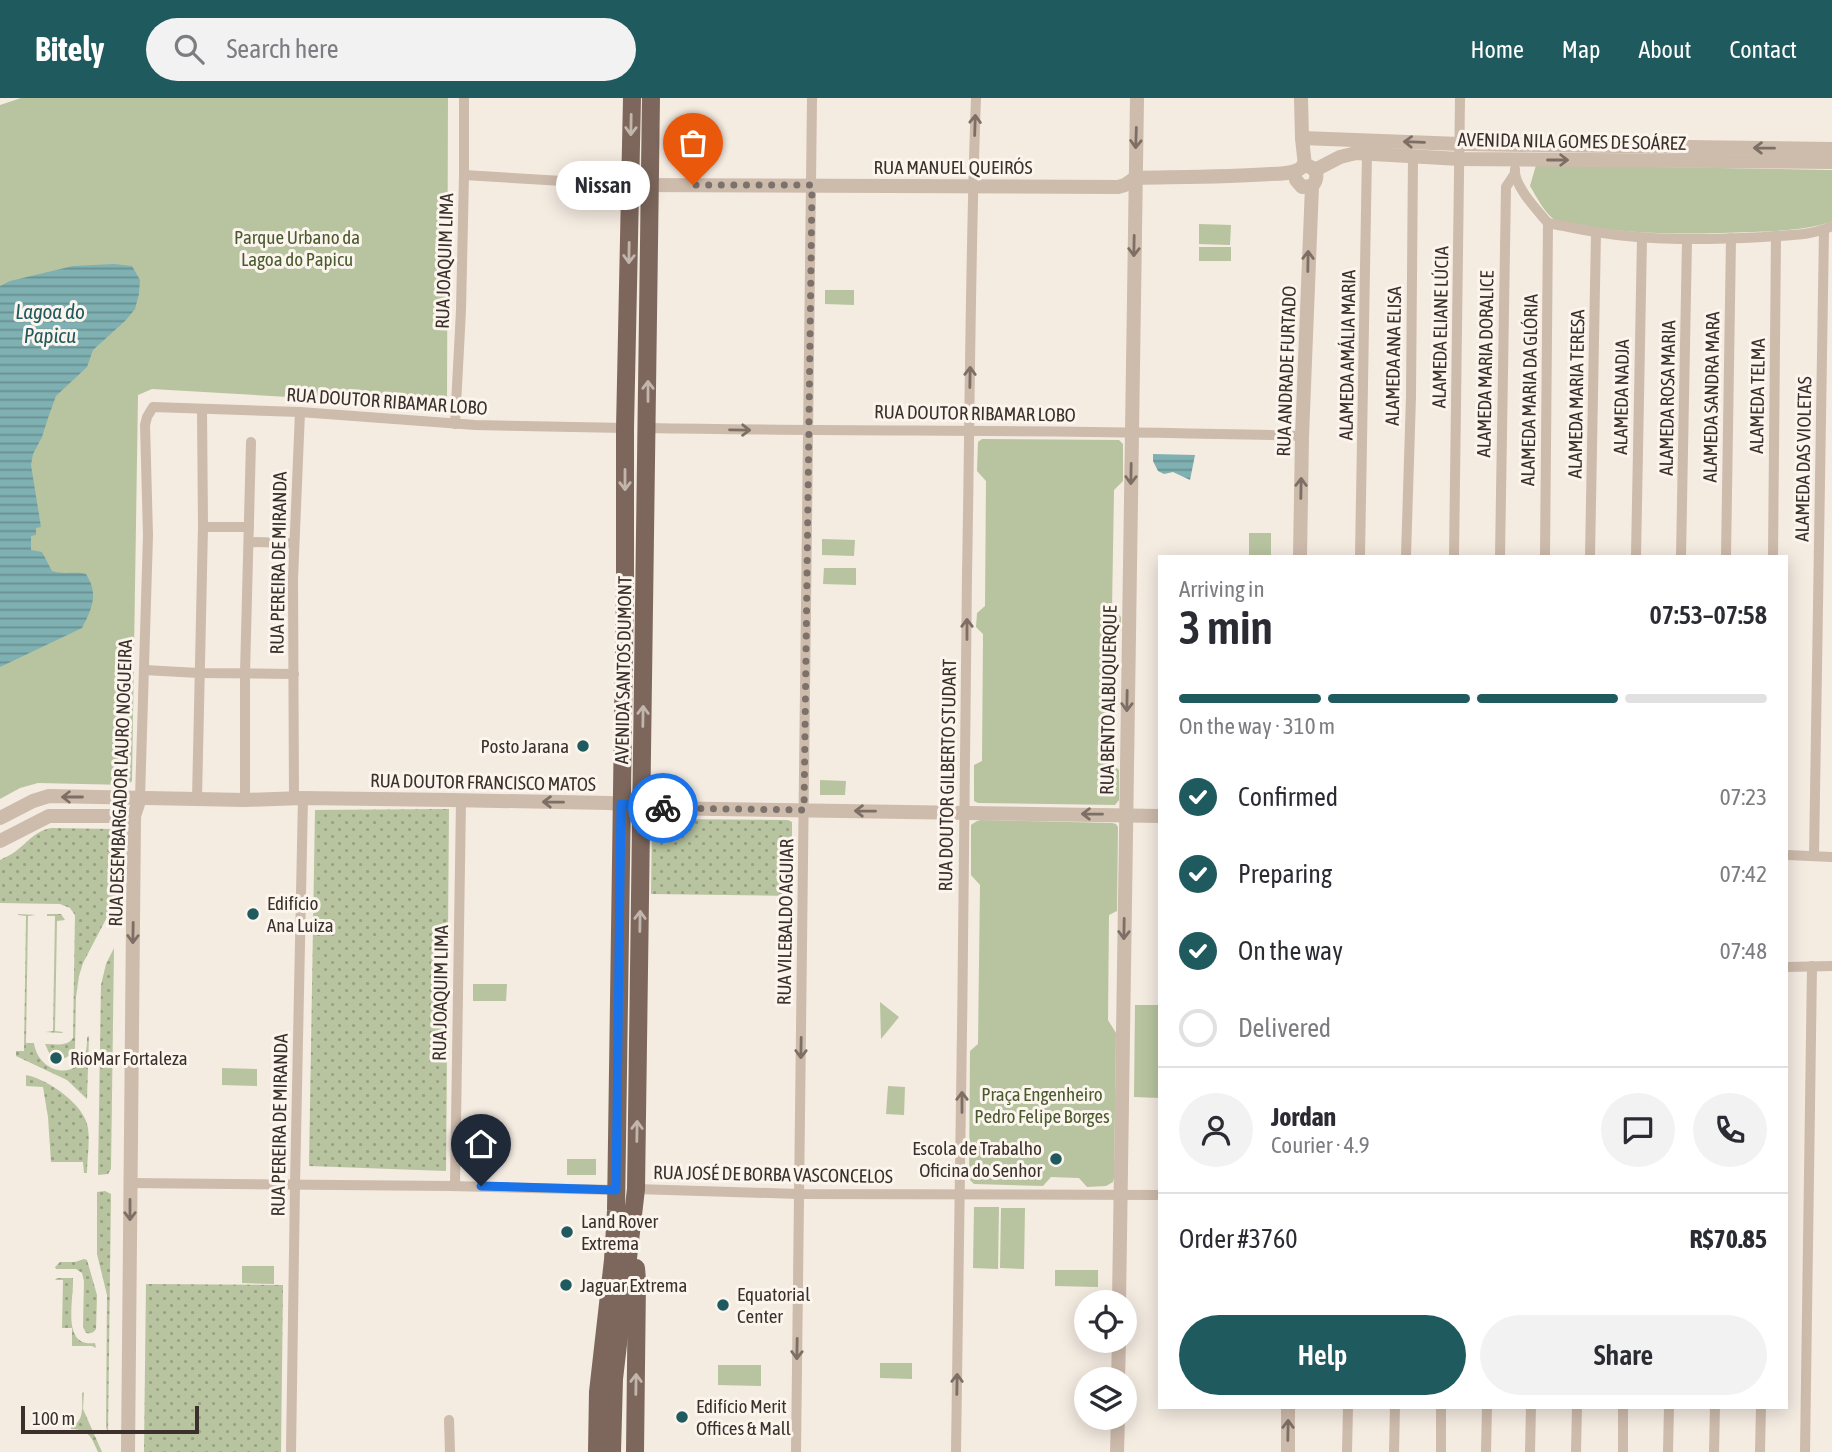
<!DOCTYPE html>
<html lang="en">
<head>
<meta charset="utf-8">
<style>
  body { margin:0; font-family:"Asap Condensed",sans-serif; background:#f2f2f3; color:#2b2b33; height:100vh; display:flex; flex-direction:column; font-size:26px; white-space:nowrap }
  * { box-sizing:border-box; margin:0 }
  p { font-size:23px; color:#7c7c81 }
  .icon { flex:none; width:38px; height:38px; fill:none; stroke:currentColor; stroke-width:2; stroke-linecap:round; stroke-linejoin:round }
  .map { position:relative; flex:1; overflow:hidden }
  .panel { position:absolute; left:1158px; top:457px; width:630px; height:854px; display:flex; flex-direction:column; background:#fff; border-radius:0px; box-shadow:0 4px 18px #0003 }
  .panel>* { flex:none }
  .buttons { position:absolute; left:1074px; top:1192px; display:grid; gap:14px }
  .buttons a { display:grid; place-items:center; width:63px; height:63px; border-radius:50%; background:#fff; box-shadow:0 4px 18px #0003; font-size:35px }
  .scale { position:absolute; left:21px; bottom:18px; width:178px; box-sizing:border-box; padding-left:7px; border:4px solid #3b302b; border-top:0; font-size:19px; line-height:24px; white-space:nowrap; color:#3b302b; -webkit-text-stroke:5px #fbf5ee; paint-order:stroke }
  .pin { position:absolute; display:grid; place-items:center; width:60px; height:60px; color:#fff; margin:-72px -30px; border-radius:50% 50% 50% 0; rotate:-45deg; box-shadow:0 0 7px #0007 }
  .pin .icon { rotate:45deg }
  .courier { position:absolute; display:grid; place-items:center; width:70px; height:70px; margin:-35px; border:5px solid #1a73e8; border-radius:50%; background:#fff; color:#222; box-shadow:0 2px 9px #0007 }
  .bubble { position:absolute; height:49px; border-radius:24px; background:#fff; box-shadow:0 4px 18px #0003; font-size:23px; font-weight:600; line-height:49px; text-align:center }
  .headline em { font-style:normal; font-weight:600 }
  .headline div { display:flex; flex-direction:column-reverse }
  .headline { display:flex; align-items:center; justify-content:space-between; height:119px; padding:0 21px }
  h1 { font-size:46px; font-weight:600; line-height:52px }
  .bar { display:grid; grid-template-columns:repeat(4,1fr); gap:10px 7px; align-content:center; height:84px; padding:0 21px }
  .bar i { height:9px; border-radius:5px; background:#e1e1e2 }
  .bar .on { background:#1f5a5e }
  .bar p { grid-column:span 4 }
  .line { display:flex; align-items:center; gap:18px; padding:0 21px; border-top:2px solid #e1e1e2 }
  .line div { flex:1 }
  .round { display:grid; place-items:center; flex:none; width:74px; height:74px; border-radius:37px; background:#f2f2f3 }
  ol { padding:0 21px; list-style:none }
  li { display:flex; align-items:center; gap:21px; height:77px }
  li p { margin-inline-start:auto }
  li .icon { padding:7px; border-radius:50%; background:#1f5a5e; color:#fff; stroke-width:4 }
  li:last-child { color:#7c7c81 }
  li i { width:38px; height:38px; border:4px solid #e1e1e2; border-radius:50% }
  .action { display:flex; gap:14px; margin-top:auto; padding:14px 21px }
  .action a { flex:1; height:80px; border-radius:42px; background:#1f5a5e; color:#fff; font-size:28px; font-weight:600; line-height:80px; text-align:center }
  .action a+a { background:#f2f2f3; color:#2b2b33 }
  header { display:flex; align-items:center; gap:42px; box-sizing:border-box; height:98px; padding:0 35px; background:#1f5a5e; color:#fff }
  header strong { font-size:33px }
  nav { display:flex; gap:38px; margin-inline-start:auto; font-size:24px }
  .search { width:490px; height:63px; background:#f2f2f3; display:flex; align-items:center; gap:18px; box-sizing:border-box; padding:0 24px; border-radius:38px; color:#7c7c81; font-size:26px }
  .map>svg:first-child { display:block }
</style>
</head>
<body>
<header>
<strong>Bitely</strong>
<div class="search"><svg class="icon" aria-label="search" viewBox="0 0 24 24"><circle cx="10" cy="10" r="6"/><path d="M15 15l6 6"/></svg>Search here</div>
<nav><a>Home</a><a>Map</a><a>About</a><a>Contact</a></nav>
</header>
<div class="map">
<svg width="1832" height="1354" viewBox="0 0 1832 1354">
  <defs>
    <pattern id="grass-dots" width="8" height="8" patternUnits="userSpaceOnUse" patternTransform="scale(1.75)"><rect width="8" height="8" fill="#b8c4a0"/><path d="M2 2h.1M6 6h.1" fill="none" stroke="#97a083" stroke-width="1.8" stroke-linecap="round"/></pattern>
    <pattern id="water-rules" width="6" height="5" patternUnits="userSpaceOnUse" patternTransform="scale(1.75)"><rect width="6" height="5" fill="#7fb0b2"/><path d="M0 2.5h6" fill="none" stroke="#699091"/></pattern>
  </defs>
  <rect width="100%" height="100%" fill="#f4ebe1"/>
  <!-- grass -->
  <g fill="url(#grass-dots)">
    <polygon points="449,711 446,1073 309,1068 315,712"/>
    <polygon points="655,721 788,722 792,724 792,798 651,796 652,724"/>
    <path d="M52 730 113 731 116 735V802L83 865 79 878 76 899 75 950 72 956 65 960H55L50 957 45 946C55 946 67 949 73 940L75 817 70 810 60 806 0 805V762C5 759 11 757 16 753 28 744 36 732 52 730Z"/>
    <path d="M19 816 36 817 28 818 26 945H34C38 974 75 984 85 956 87 951 87 945 87 939L89 938 87 1001 67 982 16 958V953H24L26 818 18 817Z"/>
    <polygon points="47,816 61,816 65,822 57,823 55,933 63,934 62,935 45,934 53,933 55,818 47,818"/>
    <polygon points="114,850 111,1071 108,1076 98,1077 101,887 106,866"/>
    <path d="M26 977C48 981 85 1007 88 1030 90 1044 87 1061 87 1075H84L83 1064H51L48 1019 43 989 26 988Z"/>
    <polygon points="105,1093 111,1096 108,1335 106,1329 107,1197 97,1156 97,1094"/>
    <path d="M84 1161 87 1162 97 1197 96 1231C93 1235 91 1236 86 1235L83 1229 84 1183 82 1175 76 1171H56L55 1169 60 1164H75Z"/>
    <path d="M57 1180H73C74 1202 61 1250 95 1245L96 1250 92 1248H72V1230H62L63 1182H55Z"/>
    <polygon points="146,1186 283,1187 281,1354 144,1354"/>
    <path d="M84 1294 83 1311 102 1354H98C91 1338 89 1332 71 1331V1329C85 1323 82 1308 82 1295Z"/>
  </g>
  <!-- park -->
  <g fill="#b8c4a0">
    <polygon points="21,0 448,0 447,305 442,308 152,291 138,297 132,683 128,687 38,685 20,690 0,701 0,7"/>
    <path d="M1536 67 1832 72V123C1810 132 1777 133 1753 134 1694 136 1634 138 1576 126 1570 125 1560 125 1555 122 1545 116 1536 98 1530 88Z"/>
    <polygon points="1199,126 1231,127 1230,147 1199,146"/>
    <rect x="1199" y="149" width="32" height="14"/>
    <polygon points="825,192 854,192 854,207 825,206"/>
    <polygon points="982,341 1119,342 1123,346 1123,383 1114,392 1112,511 1121,519 1121,532 1112,539 1112,665 1119,672 1119,702 1115,707 978,705 974,703 974,667 982,663 983,536 976,529 977,515 985,508 986,383 977,373 978,344"/>
    <rect x="1249" y="435" width="22" height="23"/>
    <polygon points="822,441 855,442 854,458 822,457"/>
    <polygon points="824,470 856,470 856,487 823,486"/>
    <polygon points="820,682 846,683 845,697 820,697"/>
    <polygon points="981,722 1112,725 1116,726 1118,729 1117,813 1109,817 1108,922 1116,935 1114,1080 1113,1084 1106,1088 1087,1089 1079,1080 1051,1079 1043,1088 974,1086 969,1081 970,953 978,946 980,787 971,777 971,727 977,723"/>
    <polygon points="473,886 507,886 506,903 473,903"/>
    <polygon points="880,904 899,919 881,941"/>
    <polygon points="1135,907 1160,907 1160,1000 1134,999"/>
    <polygon points="222,970 257,971 257,988 222,987"/>
    <polygon points="888,988 905,989 904,1017 886,1016"/>
    <rect x="567" y="1061" width="29" height="16"/>
    <polygon points="974,1109 999,1109 998,1171 973,1170"/>
    <polygon points="1001,1110 1025,1110 1024,1171 1000,1170"/>
    <polygon points="242,1168 274,1168 274,1186 242,1185"/>
    <polygon points="1055,1172 1098,1172 1098,1189 1055,1188"/>
    <polygon points="880,1265 912,1265 912,1281 880,1280"/>
    <polygon points="718,1267 761,1267 761,1288 718,1287"/>
  </g>
  <!-- water -->
  <g fill="url(#water-rules)">
    <path d="M114 166 132 168 140 182 139 196 135 211 125 223 93 252 87 269 56 298 48 320 42 339 33 356 31 367 41 429 36 430V437L31 438V452L42 454 52 473C64 477 74 473 86 476 99 496 92 511 82 530L0 569V188L10 183 73 168Z"/>
    <polygon points="1153,356 1195,357 1190,382 1173,374 1164,376 1158,373 1153,363"/>
  </g>
  <g fill="none" stroke-linecap="round" stroke-linejoin="round">
    <!-- minor -->
    <g stroke="#cdbbac" stroke-width="10">
      <path d="M1515 71C1513 87 1538 113 1548 125 1564 128 1580 132 1596 134 1651 143 1707 142 1763 139 1785 137 1813 138 1832 128"/>
      <polyline points="464,77 630,87"/>
      <polyline points="455,326 461,212 464,77 464,0"/>
      <path d="M648 330C866 334 1084 331 1302 338"/>
      <polyline points="203,429 249,429"/>
      <polyline points="250,444 294,445"/>
      <polyline points="1360,458 1367,55"/>
      <polyline points="1406,458 1411,298 1413,59"/>
      <polyline points="1454,458 1460,0"/>
      <polyline points="1500,458 1506,89 1514,77"/>
      <polyline points="1545,458 1548,125"/>
      <polyline points="1590,458 1596,134"/>
      <polyline points="1636,458 1642,140"/>
      <polyline points="1681,458 1687,142"/>
      <polyline points="1726,458 1731,140"/>
      <polyline points="1773,458 1776,138"/>
      <polyline points="144,572 199,575 294,576"/>
      <polyline points="140,700 148,437 145,327 147,319 153,309 300,314 475,327 625,330"/>
      <polyline points="197,701 203,429 202,311"/>
      <polyline points="294,701 293,481 300,314"/>
      <polyline points="245,702 245,575 251,344"/>
      <polyline points="1787,757 1832,759"/>
      <polyline points="1814,758 1824,132"/>
      <polyline points="1787,869 1832,868"/>
      <polyline points="130,1085 451,1088 616,1092"/>
      <polyline points="455,1088 461,703"/>
      <polyline points="636,1091 799,1096 1160,1097"/>
      <polyline points="449,1322 450,1354"/>
      <polyline points="291,1354 295,1087 303,700"/>
      <polyline points="796,1354 812,0"/>
      <path d="M956 1354C962 1061 963 769 967 476 970 317 970 159 976 0"/>
      <polyline points="1347,1354 1348,1309"/>
      <polyline points="1394,1354 1395,1309"/>
      <polyline points="1441,1354 1441,1309"/>
      <polyline points="1486,1354 1487,1309"/>
      <polyline points="1530,1354 1531,1309"/>
      <polyline points="1576,1354 1577,1309"/>
      <polyline points="1623,1354 1623,1309"/>
      <polyline points="1668,1354 1669,1309"/>
      <polyline points="1714,1354 1715,1309"/>
      <polyline points="1760,1354 1761,1309"/>
      <polyline points="1805,1354 1812,868"/>
    </g>
    <!-- tertiary -->
    <g stroke="#cdbbac" stroke-width="14">
      <polyline points="1301,0 1302,40 1305,68"/>
      <polyline points="1302,40 1460,46 1832,51"/>
      <polyline points="1315,72 1340,59 1356,55 1460,61 1832,64"/>
      <polyline points="1296,82 1302,89 1312,88"/>
      <path d="M630 87 1118 89 1125 87 1135 80C1180 79 1226 79 1271 76 1279 76 1291 75 1298 72 1304 69 1300 67 1307 68 1319 70 1318 82 1312 88L1302 338 1300 458"/>
      <polyline points="0,720 33,703 49,698 245,702 303,700 450,702 609,705 654,710 1160,718"/>
      <polyline points="0,743 49,718 134,718"/>
      <polyline points="1119,1204 1137,0"/>
      <polyline points="1118,1281 1119,1242"/>
      <polyline points="128,1354 134,718 140,700"/>
      <polyline points="1117,1354 1118,1320"/>
      <polyline points="1288,1354 1288,1309"/>
    </g>
    <!-- primary -->
    <g stroke="#7d675c" stroke-width="18">
      <polyline points="597,1354 598,1294 613,1162 616,1113 625,484 625,330 632,0"/>
      <polyline points="612,1354 614,1281 636,1091 651,0"/>
      <polyline points="635,1354 637,1182 636,1170"/>
    </g>
  </g>
  <!-- one-way arrows -->
  <defs><path id="oneway-shaft" d="M-6 0H5M1.5-3L5.5 0L1.5 3" fill="none" stroke-width="1.6" stroke-linecap="round" stroke-linejoin="round" transform="scale(1.75)"/></defs>
  <g stroke="#c2b5ac">
    <use href="#oneway-shaft" transform="translate(631 27) rotate(91)"/>
    <use href="#oneway-shaft" transform="translate(629 155) rotate(91)"/>
    <use href="#oneway-shaft" transform="translate(648 293) rotate(-90)"/>
    <use href="#oneway-shaft" transform="translate(625 382) rotate(90)"/>
    <use href="#oneway-shaft" transform="translate(643 618) rotate(-89)"/>
    <use href="#oneway-shaft" transform="translate(640 823) rotate(-89)"/>
    <use href="#oneway-shaft" transform="translate(637 1033) rotate(-89)"/>
    <use href="#oneway-shaft" transform="translate(636 1286) rotate(-89)"/>
  </g>
  <g stroke="#7d6f65">
    <use href="#oneway-shaft" transform="translate(975 27) rotate(-88)"/>
    <use href="#oneway-shaft" transform="translate(1136 40) rotate(92)"/>
    <use href="#oneway-shaft" transform="translate(1414 44) rotate(-178)"/>
    <use href="#oneway-shaft" transform="translate(1764 50) rotate(-179)"/>
    <use href="#oneway-shaft" transform="translate(1558 62)"/>
    <use href="#oneway-shaft" transform="translate(1134 148) rotate(91)"/>
    <use href="#oneway-shaft" transform="translate(1308 163) rotate(-89)"/>
    <use href="#oneway-shaft" transform="translate(970 279) rotate(-89)"/>
    <use href="#oneway-shaft" transform="translate(740 332) rotate(1)"/>
    <use href="#oneway-shaft" transform="translate(1131 376) rotate(91)"/>
    <use href="#oneway-shaft" transform="translate(1301 390) rotate(-89)"/>
    <use href="#oneway-shaft" transform="translate(967 531) rotate(-90)"/>
    <use href="#oneway-shaft" transform="translate(1127 603) rotate(91)"/>
    <use href="#oneway-shaft" transform="translate(72 699) rotate(-180)"/>
    <use href="#oneway-shaft" transform="translate(553 704) rotate(-179)"/>
    <use href="#oneway-shaft" transform="translate(865 713) rotate(-179)"/>
    <use href="#oneway-shaft" transform="translate(1092 716) rotate(-179)"/>
    <use href="#oneway-shaft" transform="translate(1124 831) rotate(91)"/>
    <use href="#oneway-shaft" transform="translate(133 835) rotate(91)"/>
    <use href="#oneway-shaft" transform="translate(801 950) rotate(91)"/>
    <use href="#oneway-shaft" transform="translate(962 1004) rotate(-90)"/>
    <use href="#oneway-shaft" transform="translate(130 1112) rotate(90)"/>
    <use href="#oneway-shaft" transform="translate(797 1251) rotate(91)"/>
    <use href="#oneway-shaft" transform="translate(957 1286) rotate(-89)"/>
    <use href="#oneway-shaft" transform="translate(1288 1332) rotate(-89)"/>
  </g>
  <g fill="none" stroke-linecap="round" stroke-linejoin="round">
    <!-- done -->
    <polyline stroke="#7c716b" stroke-width="7" stroke-dasharray="0 12.6" points="663,710 804,712 812,87 693,87"/>
    <!-- route -->
    <polyline stroke="#1a73e8" stroke-width="9" points="481,1088 616,1092 621,706 663,710"/>
  </g>
  <!-- markers -->
  <g fill="#1f5a5e" stroke="#fbf5ee" stroke-width="2.5">
    <circle cx="583" cy="648" r="7"/>
    <circle cx="253" cy="816" r="7"/>
    <circle cx="56" cy="960" r="7"/>
    <circle cx="1056" cy="1061" r="7"/>
    <circle cx="567" cy="1134" r="7"/>
    <circle cx="566" cy="1187" r="7"/>
    <circle cx="723" cy="1207" r="7"/>
    <circle cx="682" cy="1319" r="7"/>
  </g>
  <g text-anchor="middle" dominant-baseline="central" stroke-width="6" stroke-linejoin="round" paint-order="stroke">
    <!-- street labels -->
    <g font-size="19" fill="#3b302b" stroke="#fbf5ee">
      <text transform="translate(1572 43) rotate(1)">AVENIDA NILA GOMES DE SOÁREZ</text>
      <text x="953" y="69">RUA MANUEL QUEIRÓS</text>
      <text transform="translate(444 163) rotate(-88)">RUA JOAQUIM LIMA</text>
      <text transform="translate(1440 229) rotate(-89)">ALAMEDA ELIANE LÚCIA</text>
      <text transform="translate(1347 257) rotate(-89)">ALAMEDA AMÁLIA MARIA</text>
      <text transform="translate(1393 258) rotate(-89)">ALAMEDA ANA ELISA</text>
      <text transform="translate(1485 266) rotate(-89)">ALAMEDA MARIA DORALICE</text>
      <text transform="translate(1286 273) rotate(-88)">RUA ANDRADE FURTADO</text>
      <text transform="translate(1529 292) rotate(-89)">ALAMEDA MARIA DA GLÓRIA</text>
      <text transform="translate(1576 296) rotate(-89)">ALAMEDA MARIA TERESA</text>
      <text transform="translate(1757 298) rotate(-89)">ALAMEDA TELMA</text>
      <text transform="translate(1621 299) rotate(-89)">ALAMEDA NADJA</text>
      <text transform="translate(1711 299) rotate(-89)">ALAMEDA SANDRA MARA</text>
      <text transform="translate(1667 300) rotate(-89)">ALAMEDA ROSA MARIA</text>
      <text transform="translate(387 303) rotate(4)">RUA DOUTOR RIBAMAR LOBO</text>
      <text transform="translate(975 315) rotate(1)">RUA DOUTOR RIBAMAR LOBO</text>
      <text transform="translate(1803 361) rotate(-89)">ALAMEDA DAS VIOLETAS</text>
      <text transform="translate(278 465) rotate(-89)">RUA PEREIRA DE MIRANDA</text>
      <text transform="translate(623 572) rotate(-89)">AVENIDA SANTOS DUMONT</text>
      <text transform="translate(1108 602) rotate(-89)">RUA BENTO ALBUQUERQUE</text>
      <text transform="translate(947 677) rotate(-89)">RUA DOUTOR GILBERTO STUDART</text>
      <text transform="translate(483 684) rotate(1)">RUA DOUTOR FRANCISCO MATOS</text>
      <text transform="translate(120 685) rotate(-88)">RUA DESEMBARGADOR LAURO NOGUEIRA</text>
      <text transform="translate(785 824) rotate(-89)">RUA VILEBALDO AGUIAR</text>
      <text transform="translate(440 895) rotate(-89)">RUA JOAQUIM LIMA</text>
      <text transform="translate(279 1027) rotate(-89)">RUA PEREIRA DE MIRANDA</text>
      <text transform="translate(773 1076) rotate(1)">RUA JOSÉ DE BORBA VASCONCELOS</text>
    </g>
    <!-- park labels -->
    <g font-size="19" fill="#4a5a2e" stroke="#fbf5ee">
      <text x="297" y="139">Parque Urbano da<tspan x="297" dy="22">Lagoa do Papicu</tspan></text>
      <text x="1042" y="996">Praça Engenheiro<tspan x="1042" dy="22">Pedro Felipe Borges</tspan></text>
    </g>
    <!-- poi labels -->
    <g font-size="19" fill="#3b302b" stroke="#fbf5ee" text-anchor="start">
      <text x="569" y="648" text-anchor="end">Posto Jarana</text>
      <text x="267" y="805">Edifício<tspan x="267" dy="22">Ana Luiza</tspan></text>
      <text x="70" y="960">RioMar Fortaleza</text>
      <text x="1042" y="1050" text-anchor="end">Escola de Trabalho<tspan x="1042" dy="22">Oficina do Senhor</tspan></text>
      <text x="581" y="1123">Land Rover<tspan x="581" dy="22">Extrema</tspan></text>
      <text x="580" y="1187">Jaguar Extrema</text>
      <text x="737" y="1196">Equatorial<tspan x="737" dy="22">Center</tspan></text>
      <text x="696" y="1308">Edifício Merit<tspan x="696" dy="22">Offices &amp; Mall</tspan></text>
    </g>
    <!-- water labels -->
    <g font-size="21" font-style="italic" fill="#1f5a5e" stroke="#fbf5ee">
      <text x="50" y="213">Lagoa do<tspan x="50" dy="24">Papicu</tspan></text>
    </g>
  </g>
</svg>
<div class="buttons">
<a><svg class="icon" aria-label="locate" viewBox="0 0 24 24"><circle cx="12" cy="12" r="6"/><path d="M12 2v4M12 18v4M2 12h4M18 12h4"/></svg></a>
<a><svg class="icon" aria-label="layers" viewBox="0 0 24 24"><path d="M12 4l9 5-9 5-9-5zM3 14l9 5 9-5"/></svg></a>
</div>
<div class="scale">100 m</div>
<div class="pin" style="left:693px;top:87px;background:#ea580c"><svg class="icon" aria-label="bag" viewBox="0 0 24 24"><path d="M5 8h14l-1 12H6zM9 8a3 3 0 0 1 6 0"/></svg></div>
<div class="pin" style="left:481px;top:1088px;background:#1f2937"><svg class="icon" aria-label="home" viewBox="0 0 24 24"><path d="M3 11l9-7 9 7M6 9v11h12V9"/></svg></div>
<div class="courier" style="left:663px;top:710px"><svg class="icon" aria-label="bike" viewBox="0 0 24 24"><circle cx="6" cy="16" r="4"/><circle cx="18" cy="16" r="4"/><path d="M6 16l4-8h5l3 8M10 8l3 8H6M13 5h3"/></svg></div>
<div class="bubble" style="left:556px;top:63px;width:94px">Nissan</div>
<section class="panel">
<div class="headline"><div><h1>3 min</h1><p>Arriving in</p></div><em>07:53–07:58</em></div>
<div class="bar"><i class="on"></i><i class="on"></i><i class="on"></i><i></i><p>On the way · 310 m</p></div>
<ol>
<li><svg class="icon" aria-label="check" viewBox="0 0 24 24"><path d="M5 12l5 5 9-10"/></svg>Confirmed<p>07:23</p></li>
<li><svg class="icon" aria-label="check" viewBox="0 0 24 24"><path d="M5 12l5 5 9-10"/></svg>Preparing<p>07:42</p></li>
<li><svg class="icon" aria-label="check" viewBox="0 0 24 24"><path d="M5 12l5 5 9-10"/></svg>On the way<p>07:48</p></li>
<li><i></i>Delivered</li>
</ol>
<div class="line" style="height:126px"><a class="round"><svg class="icon" aria-label="person" viewBox="0 0 24 24"><circle cx="12" cy="8" r="4"/><path d="M4 21q1-7 8-7t8 7"/></svg></a><div><b>Jordan</b><p>Courier · 4.9</p></div><a class="round"><svg class="icon" aria-label="chat" viewBox="0 0 24 24"><path d="M4 5h16v11H9l-5 4z"/></svg></a><a class="round"><svg class="icon" aria-label="phone" viewBox="0 0 24 24"><path d="M5 4h4l2 5-3 2q2 4 5 5l2-3 5 2v4C11 20 4 13 5 4z"/></svg></a></div>
<div class="line" style="height:91px"><div>Order #3760</div><b>R$70.85</b></div>
<div class="action"><a>Help</a><a>Share</a></div>
</section>
</div>
</body>
</html>
